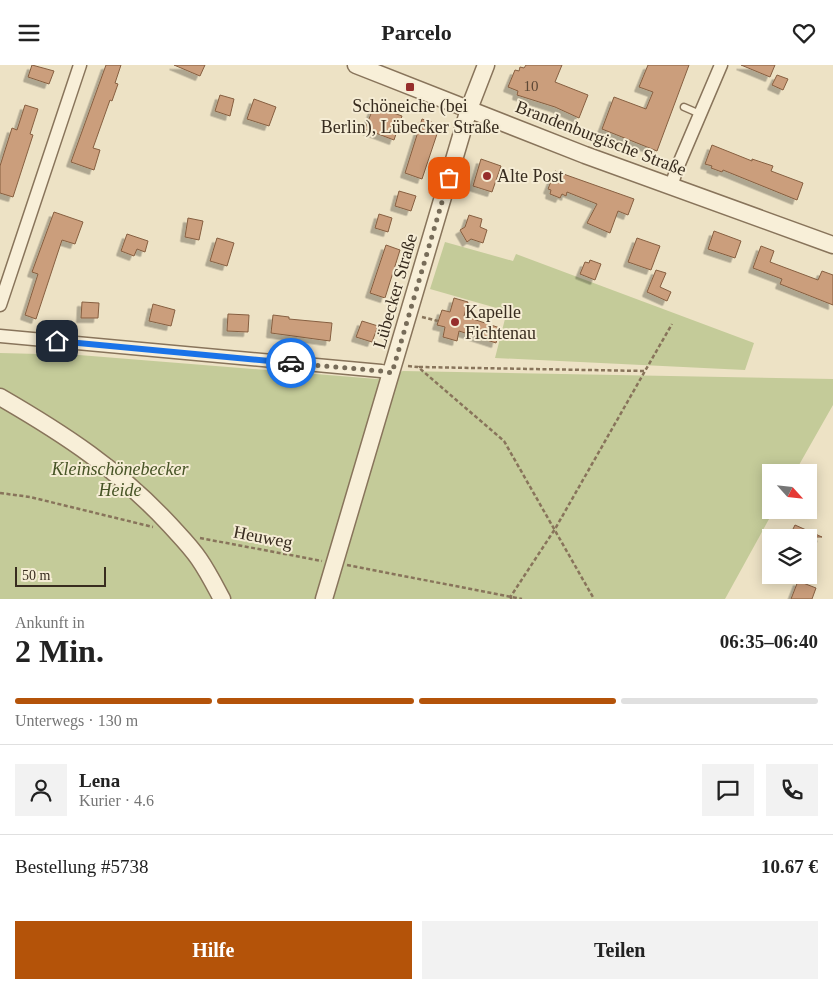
<!DOCTYPE html>
<html lang="de">
<head>
<meta charset="utf-8">
<style>
  body { margin:0; font-family:"Times New Roman",serif; background:#f2f2f2; color:#222; height:100vh; display:flex; flex-direction:column; font-size:19px; white-space:nowrap }
  * { box-sizing:border-box; margin:0 }
  p { font-size:16px; color:#767676 }
  .icon { flex:none; width:28px; height:28px; fill:none; stroke:currentColor; stroke-width:2; stroke-linecap:round; stroke-linejoin:round }
  .map { position:relative; height:534px; overflow:hidden }
  .details { display:flex; flex-direction:column; background:#fff; flex:1 }
  .details>* { flex:none }
  .needle { width:32px; rotate:117deg }
  .buttons { position:absolute; left:762px; top:399px; display:grid; gap:10px }
  .buttons a { display:grid; place-items:center; width:55px; height:55px; border-radius:0px; background:#fff; box-shadow:0 2px 12px #0003; font-size:25px }
  .scale { position:absolute; left:15px; bottom:12px; width:91px; box-sizing:border-box; padding-left:5px; border:2px solid #382c1f; border-top:0; font-size:14px; line-height:18px; white-space:nowrap; color:#382c1f; -webkit-text-stroke:4px #f5ecd4; paint-order:stroke }
  .pin { position:absolute; display:grid; place-items:center; width:42px; height:42px; color:#fff; margin:-21px; border-radius:10px; box-shadow:0 2px 8px #0006 }
  .courier { position:absolute; display:grid; place-items:center; width:50px; height:50px; margin:-25px; border:4px solid #1a73e8; border-radius:50%; background:#fff; color:#222; box-shadow:0 1px 6px #0007 }
  .headline em { font-style:normal; font-weight:600 }
  .headline div { display:flex; flex-direction:column-reverse }
  .headline { display:flex; align-items:center; justify-content:space-between; height:85px; padding:0 15px }
  h1 { font-size:32px; font-weight:600; line-height:38px }
  .bar { display:grid; grid-template-columns:repeat(4,1fr); gap:8px 5px; align-content:center; height:60px; padding:0 15px }
  .bar i { height:6px; border-radius:4px; background:#e0e0e0 }
  .bar .on { background:#b45309 }
  .bar p { grid-column:span 4 }
  .line { display:flex; align-items:center; gap:12px; padding:0 15px; border-top:1px solid #e0e0e0 }
  .line div { flex:1 }
  .round { display:grid; place-items:center; flex:none; width:52px; height:52px; border-radius:0px; background:#f2f2f2 }
  .cta { display:flex; gap:10px; margin-top:auto; padding:10px 15px }
  .cta a { flex:1; height:58px; border-radius:0px; background:#b45309; color:#fff; font-size:20px; font-weight:600; line-height:58px; text-align:center }
  .cta a+a { background:#f2f2f2; color:#222 }
  header { display:flex; justify-content:space-between; align-items:center; height:65px; padding:0 15px; background:#fff; font-size:22px; font-weight:600 }
  .map>svg:first-child { display:block }
</style>
</head>
<body>
<header><svg class="icon" aria-label="menu" viewBox="0 0 24 24"><path d="M4 6h16M4 12h16M4 18h16"/></svg>Parcelo<svg class="icon" aria-label="heart" viewBox="0 0 24 24"><path d="M12 20l-8-8c-3-5 5-10 8-4 3-6 11-1 8 4z"/></svg></header>
<div class="map">
<svg width="833" height="534" viewBox="0 0 833 534">
  <defs>
    <filter id="shadow"><feDropShadow dx="-4.5" dy="4.5" stdDeviation="0" flood-color="#0004"/></filter>
  </defs>
  <rect width="100%" height="100%" fill="#ede2c5"/>
  <!-- green -->
  <g fill="#c4cb99">
    <polygon points="445,177 513,196 516,189 754,278 745,305 495,293 507,246 430,224"/>
    <polygon points="0,288 79,290 377,314 403,306 833,314 833,340 795,407 771,408 771,445 774,445 725,534 0,534"/>
  </g>
  <!-- building -->
  <g fill="#cb9e7b" stroke="#865f41" filter="url(#shadow)">
    <polygon points="32,0 54,6 49,19 28,12"/>
    <polygon points="106,0 121,0 115,18 118,19 112,36 110,35 93,83 100,85 94,105 71,97"/>
    <polygon points="174,0 205,0 200,11"/>
    <polygon points="526,0 562,0 555,17 588,30 579,53 555,42 517,30 518,26 508,22 515,5 519,6 520,2 524,3"/>
    <polygon points="648,0 689,0 657,86 602,64 614,32 646,44 653,27 639,22"/>
    <polygon points="741,0 775,0 770,12"/>
    <polygon points="777,10 788,14 783,25 772,20"/>
    <polygon points="220,30 234,34 230,51 215,46"/>
    <polygon points="254,34 276,42 269,61 247,54"/>
    <polygon points="25,40 38,44 30,69 33,70 13,132 0,128 0,101 12,63 17,65"/>
    <polygon points="374,41 402,51 394,75 365,64"/>
    <polygon points="422,54 440,60 422,114 405,108"/>
    <polygon points="712,80 752,96 752,94 773,101 771,106 803,118 797,135 723,105 722,107 711,103 712,101 705,99"/>
    <polygon points="481,94 501,101 492,127 473,121"/>
    <polygon points="555,106 634,134 628,150 618,146 610,168 587,158 597,139 567,127 566,131 562,129 560,133 550,129 551,125 548,124"/>
    <polygon points="399,126 416,131 411,146 395,141"/>
    <polygon points="54,147 83,157 75,179 62,175 36,254 25,250 38,209 32,207"/>
    <polygon points="379,149 392,153 388,167 375,163"/>
    <polygon points="469,150 482,154 480,162 487,165 483,178 471,174 467,177 460,165 465,162"/>
    <polygon points="188,153 203,156 199,175 185,172"/>
    <polygon points="714,166 741,176 735,193 708,184"/>
    <polygon points="127,169 148,176 145,187 137,184 134,191 121,186"/>
    <polygon points="217,173 234,178 227,201 210,196"/>
    <polygon points="637,173 660,181 651,205 628,197"/>
    <polygon points="386,180 400,185 385,233 370,228"/>
    <polygon points="761,181 774,186 770,197 818,215 822,206 833,210 833,240 780,219 782,214 753,203"/>
    <polygon points="590,195 601,199 595,215 580,209 585,197 589,198"/>
    <polygon points="656,205 666,208 660,222 671,227 667,236 647,227"/>
    <polygon points="454,233 468,237 464,251 500,263 496,278 459,266 457,276 443,272 445,262 437,260 442,245 450,247"/>
    <polygon points="82,237 99,238 98,253 81,253"/>
    <polygon points="153,239 175,245 171,261 149,256"/>
    <polygon points="228,249 249,250 248,267 227,266"/>
    <polygon points="273,250 289,252 289,254 332,258 330,276 271,268"/>
    <polygon points="362,256 378,261 372,277 356,272"/>
    <polygon points="795,460 822,472 789,472"/>
    <polygon points="798,516 816,523 812,534 791,534"/>
  </g>
  <g fill="none" stroke-linecap="round" stroke-linejoin="round">
    <defs>
      <polyline id="service" points="684,42 700,49"/>
      <g id="minor">
        <polyline points="671,121 678,101 721,0"/>
        <polyline points="0,240 80,0"/>
        <polyline points="0,271 381,306 391,308"/>
      </g>
      <g id="tertiary">
        <polyline points="356,0 585,90 833,180"/>
        <path d="M0 332C64 369 119 405 170 460 180 471 191 482 199 494 208 507 215 521 222 534"/>
        <polyline points="324,534 469,44 486,0"/>
      </g>
    </defs>
    <!-- service casing -->
    <use href="#service" stroke="#88745b" stroke-width="9"/>
    <!-- minor casing -->
    <use href="#minor" stroke="#88745b" stroke-width="15"/>
    <!-- tertiary casing -->
    <use href="#tertiary" stroke="#88745b" stroke-width="19"/>
    <!-- path -->
    <g stroke="#88745b" stroke-width="2.5" stroke-dasharray="4 2.5" stroke-linecap="butt">
      <polyline points="422,252 438,256"/>
      <polyline points="408,301 418,302 504,376 594,534"/>
      <polyline points="419,302 645,306 672,259"/>
      <polyline points="0,428 30,432 153,462"/>
      <polyline points="200,473 322,496"/>
      <polyline points="347,500 522,534"/>
      <polyline points="511,534 511,531 555,464 645,306"/>
    </g>
    <!-- service -->
    <use href="#service" stroke="#f8efd8" stroke-width="6"/>
    <!-- minor -->
    <use href="#minor" stroke="#f8efd8" stroke-width="12"/>
    <!-- tertiary -->
    <use href="#tertiary" stroke="#f8efd8" stroke-width="16"/>
  </g>
  <g fill="none" stroke-linecap="round" stroke-linejoin="round">
    <!-- done -->
    <polyline stroke="#776c59" stroke-width="5" stroke-dasharray="0 9" points="291,298 381,306 392,308 449,113"/>
    <!-- route -->
    <polyline stroke="#1a73e8" stroke-width="6" points="57,276 291,298"/>
  </g>
  <!-- markers -->
  <g fill="#962e2c" stroke="#f5ecd4" stroke-width="2">
    <rect x="405" y="17" width="10" height="10" rx="2.5"/>
    <circle cx="487" cy="111" r="5"/>
    <circle cx="455" cy="257" r="5"/>
  </g>
  <g text-anchor="middle" dominant-baseline="central" stroke-width="4" stroke-linejoin="round" paint-order="stroke">
    <!-- number labels -->
    <g font-size="15" fill="#5d4836">
      <text x="531" y="21">10</text>
    </g>
    <!-- poi labels -->
    <g font-size="18" fill="#382c1f" stroke="#f5ecd4" text-anchor="start">
      <text x="410" y="41" text-anchor="middle">Schöneiche (bei<tspan x="410" dy="21">Berlin), Lübecker Straße</tspan></text>
      <text x="497" y="111">Alte Post</text>
      <text x="465" y="247">Kapelle<tspan x="465" dy="21">Fichtenau</tspan></text>
    </g>
    <!-- street labels -->
    <g font-size="18" fill="#382c1f" stroke="#f5ecd4">
      <text transform="translate(601 73) rotate(21)">Brandenburgische Straße</text>
      <text transform="translate(395 226) rotate(-74)">Lübecker Straße</text>
      <text transform="translate(263 472) rotate(11)">Heuweg</text>
    </g>
    <!-- park labels -->
    <g font-size="18" font-style="italic" fill="#475426" stroke="#f5ecd4">
      <text x="120" y="404">Kleinschönebecker<tspan x="120" dy="21">Heide</tspan></text>
    </g>
  </g>
</svg>
<div class="buttons">
<a><svg class="needle" viewBox="-14 -14 28 28"><path d="M0-13l5 13h-10z" fill="#e53935"/><path d="M0 13l5-13h-10z" fill="#767676"/></svg></a>
<a><svg class="icon" aria-label="layers" viewBox="0 0 24 24"><path d="M12 4l9 5-9 5-9-5zM3 14l9 5 9-5"/></svg></a>
</div>
<div class="scale">50 m</div>
<div class="pin" style="left:449px;top:113px;background:#ea580c"><svg class="icon" aria-label="bag" viewBox="0 0 24 24"><path d="M5 8h14l-1 12H6zM9 8a3 3 0 0 1 6 0"/></svg></div>
<div class="pin" style="left:57px;top:276px;background:#1f2937"><svg class="icon" aria-label="home" viewBox="0 0 24 24"><path d="M3 11l9-7 9 7M6 9v11h12V9"/></svg></div>
<div class="courier" style="left:291px;top:298px"><svg class="icon" aria-label="car" viewBox="0 0 24 24"><path d="M5 17H2v-5l4-1 3-4h7l3 4 3 1v5h-3M9 17h6M6 11h13"/><circle cx="7" cy="17" r="2"/><circle cx="17" cy="17" r="2"/></svg></div>
</div>
<section class="details">
<div class="headline"><div><h1>2 Min.</h1><p>Ankunft in</p></div><em>06:35–06:40</em></div>
<div class="bar"><i class="on"></i><i class="on"></i><i class="on"></i><i></i><p>Unterwegs · 130 m</p></div>
<div class="line" style="height:90px"><a class="round"><svg class="icon" aria-label="person" viewBox="0 0 24 24"><circle cx="12" cy="8" r="4"/><path d="M4 21q1-7 8-7t8 7"/></svg></a><div><b>Lena</b><p>Kurier · 4.6</p></div><a class="round"><svg class="icon" aria-label="chat" viewBox="0 0 24 24"><path d="M4 5h16v11H9l-5 4z"/></svg></a><a class="round"><svg class="icon" aria-label="phone" viewBox="0 0 24 24"><path d="M5 4h4l2 5-3 2q2 4 5 5l2-3 5 2v4C11 20 4 13 5 4z"/></svg></a></div>
<div class="line" style="height:65px"><div>Bestellung #5738</div><b>10.67 €</b></div>
<div class="cta"><a>Hilfe</a><a>Teilen</a></div>
</section>
</body>
</html>
